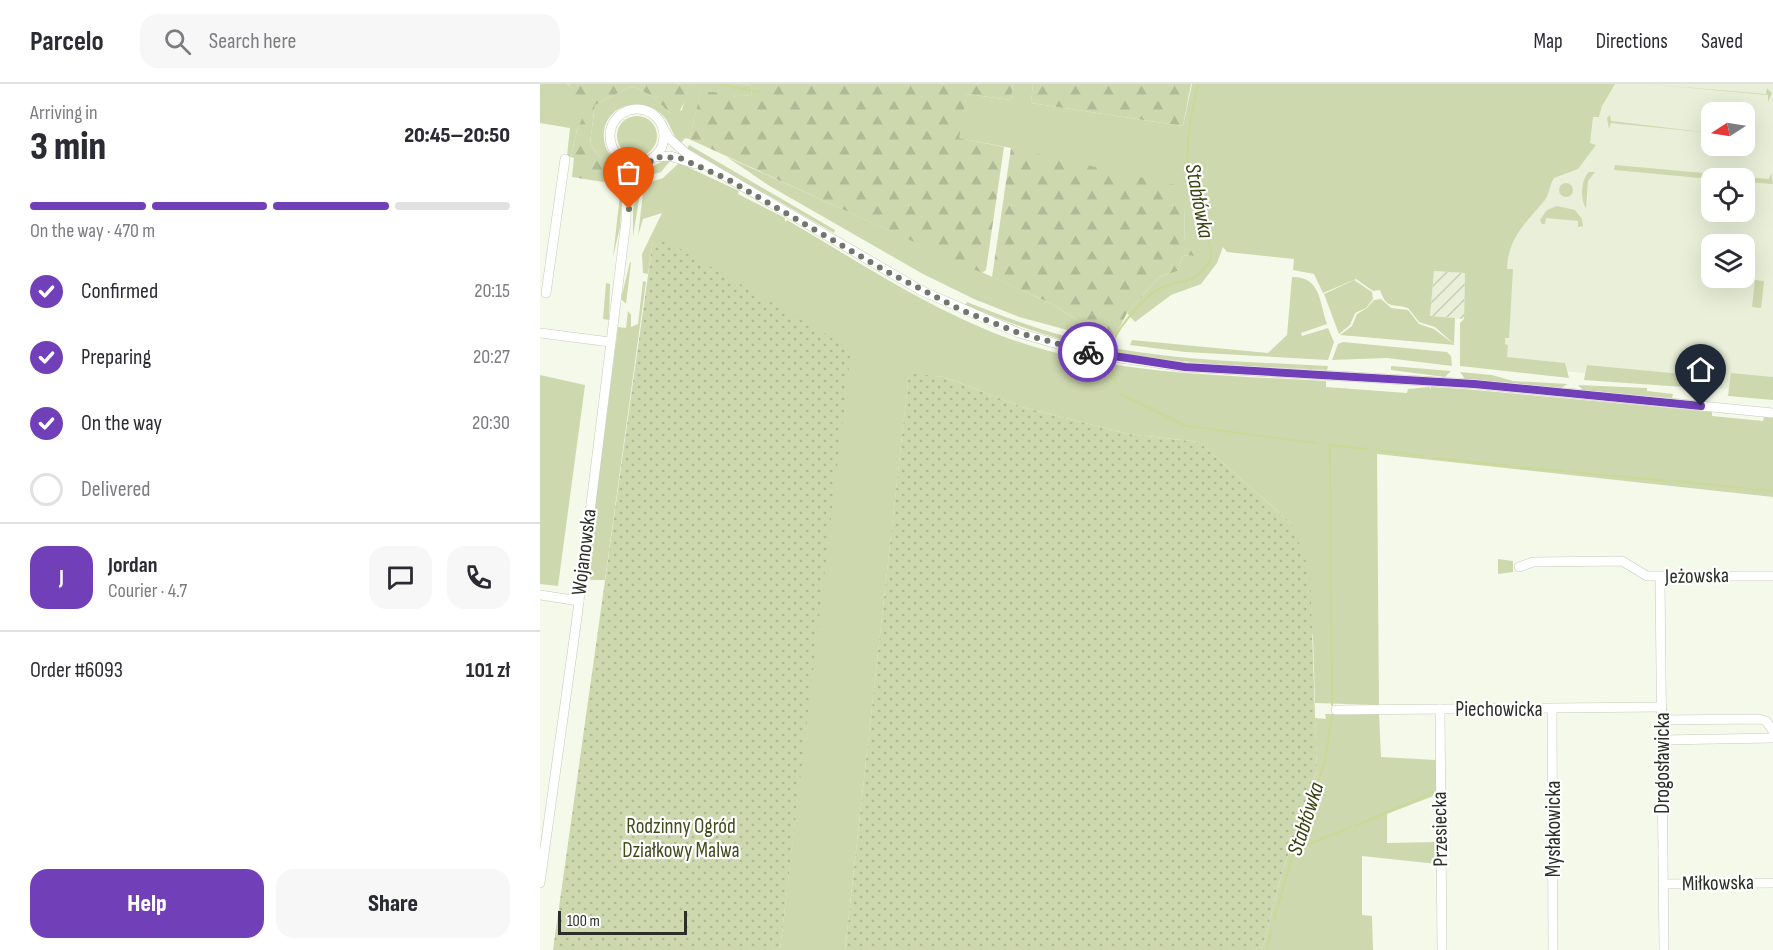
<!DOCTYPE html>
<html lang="en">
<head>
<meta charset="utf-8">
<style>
  body { margin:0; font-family:"Sofia Sans Condensed",sans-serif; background:#f7f7f7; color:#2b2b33; height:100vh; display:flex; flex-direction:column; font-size:22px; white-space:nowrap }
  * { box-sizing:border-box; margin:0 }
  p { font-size:20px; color:#7c7c81 }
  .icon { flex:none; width:33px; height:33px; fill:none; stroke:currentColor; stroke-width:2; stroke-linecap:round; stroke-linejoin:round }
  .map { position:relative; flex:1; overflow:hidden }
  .details { display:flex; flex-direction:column; background:#fff; width:540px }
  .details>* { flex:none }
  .needle { width:39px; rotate:258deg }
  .tools { position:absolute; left:1161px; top:18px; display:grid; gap:12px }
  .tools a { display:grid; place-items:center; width:54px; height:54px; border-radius:12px; background:#fff; box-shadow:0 6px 24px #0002; font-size:30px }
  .scale { position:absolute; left:18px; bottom:15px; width:129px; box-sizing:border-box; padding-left:6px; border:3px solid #2c2e28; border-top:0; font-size:16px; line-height:21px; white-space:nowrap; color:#2c2e28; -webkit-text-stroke:4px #fff; paint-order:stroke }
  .pin { position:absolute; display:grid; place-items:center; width:51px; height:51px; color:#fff; margin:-62px -26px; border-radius:50% 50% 50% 0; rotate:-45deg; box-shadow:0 0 6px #0007 }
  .pin .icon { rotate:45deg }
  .courier { position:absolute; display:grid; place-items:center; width:60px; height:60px; margin:-30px; border:4px solid #713fb7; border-radius:50%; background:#fff; color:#222; box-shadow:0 2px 8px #0007 }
  .overview em { font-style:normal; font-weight:800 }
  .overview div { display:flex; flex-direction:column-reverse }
  .overview { display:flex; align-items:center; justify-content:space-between; height:102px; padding:0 30px }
  h1 { font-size:39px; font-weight:800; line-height:45px }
  .bar { display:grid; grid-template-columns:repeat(4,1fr); gap:9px 6px; align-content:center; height:72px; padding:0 30px }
  .bar i { height:8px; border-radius:4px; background:#e1e1e2 }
  .bar .current { background:#713fb7 }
  .bar p { grid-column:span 4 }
  .line { display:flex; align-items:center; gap:15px; padding:0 30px; border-top:2px solid #e1e1e2 }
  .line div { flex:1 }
  .round { display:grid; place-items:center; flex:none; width:63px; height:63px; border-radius:18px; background:#f7f7f7 }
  ol { padding:0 30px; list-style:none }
  li { display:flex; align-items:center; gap:18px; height:66px }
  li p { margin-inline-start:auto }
  li .icon { padding:6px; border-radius:50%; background:#713fb7; color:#fff; stroke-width:4 }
  li:last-child { color:#7c7c81 }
  li i { width:33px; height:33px; border:3px solid #e1e1e2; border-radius:50% }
  .cta { display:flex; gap:12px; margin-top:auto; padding:12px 30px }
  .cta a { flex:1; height:69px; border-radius:18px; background:#713fb7; color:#fff; font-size:24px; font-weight:800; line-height:69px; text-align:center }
  .cta a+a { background:#f7f7f7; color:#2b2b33 }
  header { display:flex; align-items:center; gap:36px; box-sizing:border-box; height:84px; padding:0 30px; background:#fff; border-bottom:2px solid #e1e1e2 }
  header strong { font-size:28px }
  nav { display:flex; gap:33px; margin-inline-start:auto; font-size:21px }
  .search { width:420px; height:54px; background:#f7f7f7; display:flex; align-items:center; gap:15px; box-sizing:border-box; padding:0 21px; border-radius:18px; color:#7c7c81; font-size:22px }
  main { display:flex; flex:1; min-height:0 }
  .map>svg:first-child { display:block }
</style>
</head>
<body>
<header>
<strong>Parcelo</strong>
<div class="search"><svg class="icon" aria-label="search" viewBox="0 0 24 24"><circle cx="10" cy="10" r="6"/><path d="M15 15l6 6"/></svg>Search here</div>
<nav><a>Map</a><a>Directions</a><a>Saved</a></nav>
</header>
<main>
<section class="details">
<div class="overview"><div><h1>3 min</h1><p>Arriving in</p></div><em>20:45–20:50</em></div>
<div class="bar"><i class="current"></i><i class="current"></i><i class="current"></i><i></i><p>On the way · 470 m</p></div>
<ol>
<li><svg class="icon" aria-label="check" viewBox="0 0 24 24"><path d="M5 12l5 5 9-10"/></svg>Confirmed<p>20:15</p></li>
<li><svg class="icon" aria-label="check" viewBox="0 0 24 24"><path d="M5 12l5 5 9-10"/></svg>Preparing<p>20:27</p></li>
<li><svg class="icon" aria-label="check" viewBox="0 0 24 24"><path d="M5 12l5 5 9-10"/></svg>On the way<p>20:30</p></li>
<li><i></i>Delivered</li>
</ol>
<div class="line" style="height:108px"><b class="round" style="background:#713fb7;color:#fff">J</b><div><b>Jordan</b><p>Courier · 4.7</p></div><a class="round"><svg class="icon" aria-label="chat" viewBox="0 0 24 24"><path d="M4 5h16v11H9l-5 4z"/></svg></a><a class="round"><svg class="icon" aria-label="phone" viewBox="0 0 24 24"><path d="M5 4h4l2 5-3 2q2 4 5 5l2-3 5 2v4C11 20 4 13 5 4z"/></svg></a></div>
<div class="line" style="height:78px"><div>Order #6093</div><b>101 zł</b></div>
<div class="cta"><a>Help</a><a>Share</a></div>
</section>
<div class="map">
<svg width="1233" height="866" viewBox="0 0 1233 866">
  <defs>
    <pattern id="industrial-furrows" width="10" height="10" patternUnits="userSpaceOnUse" patternTransform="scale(1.5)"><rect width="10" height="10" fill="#e9efd8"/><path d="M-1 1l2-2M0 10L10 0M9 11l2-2" fill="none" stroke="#c8cdb9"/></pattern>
    <pattern id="forest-firs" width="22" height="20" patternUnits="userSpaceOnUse" patternTransform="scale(1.5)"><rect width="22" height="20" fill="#ced8ae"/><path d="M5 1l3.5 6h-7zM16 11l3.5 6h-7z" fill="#b1ba96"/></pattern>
    <pattern id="park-dots" width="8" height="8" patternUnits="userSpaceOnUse" patternTransform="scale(1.5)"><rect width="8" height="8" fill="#ced8ae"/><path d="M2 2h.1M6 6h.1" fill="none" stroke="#b1ba96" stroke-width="1.8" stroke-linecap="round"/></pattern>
  </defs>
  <rect width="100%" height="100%" fill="#f5f9e9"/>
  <!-- built -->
  <path fill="#e9efd8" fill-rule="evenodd" d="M1070 0H1233V310L961 280 965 166ZM1172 28H1204V62H1172ZM1172 94H1204V128H1172ZM1172 160H1204V194H1172Z"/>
  <!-- industrial -->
  <polygon fill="url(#industrial-furrows)" points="894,187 925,189 924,235 890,232"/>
  <!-- grass -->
  <g fill="#ced8ae">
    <polygon points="0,0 27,0 50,19 37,46 31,73 27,72 30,44 0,39"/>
    <path d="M149 0H205L211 2 212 12 161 8 149 55 145 54 141 59C130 50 131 37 120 29 99 11 61 22 64 55 65 70 79 78 83 92L72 95 70 87 50 60 55 21 92 2 112 12 130 29 142 26Z"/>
    <path d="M473 0H493L491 19 643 42 652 0H1075L1062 22 1059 33H1053L1050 59 1056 61 1038 85 1014 94C1009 101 1010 109 1005 116 986 139 968 153 967 185H973L969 254H965V260L968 261 967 273 1025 279 1029 294 920 282V239L924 235 925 189 894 187 890 232 915 234 914 260 895 243 879 238 868 224C852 219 847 226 840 206L833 207 816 195 783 209 774 190 753 186 754 175 687 168 683 163 677 179 661 200 631 211 595 238 587 229 619 193 638 187 643 171 655 172 645 161 644 119 471 64 418 54 427 10 471 16Z"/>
    <polygon points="1107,0 1226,10 1227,4 1232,9 1228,18 1228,11"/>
    <polygon points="1070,31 1071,37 1171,49 1071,39 1069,45 1067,34"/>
    <circle cx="97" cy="52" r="20"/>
    <polygon points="149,61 295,146 294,149 147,65"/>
    <polygon points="187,73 512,220 572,258 479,233 434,215 383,190 228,101"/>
    <polygon points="125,76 131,76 121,88 100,94 105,86"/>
    <path d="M139 79 199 107 198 110 245 134V138L247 136C321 179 395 229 476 257 576 291 683 291 786 297V303L867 309 868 305 889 303 891 305V303L924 305 1172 328V332L1223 337 1224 333 1233 334V413L837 370 839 621 775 619 773 554 752 440 659 358 589 350 482 323 404 293 369 290 305 866H240L276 554 113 157 108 190 103 189 102 170 122 129 103 135 98 152 104 100 123 94Z"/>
    <polygon points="1075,81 1229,95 1231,89 1233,100 1205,98 1204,94 1171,95 1074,86"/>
    <path d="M1049 88H1055L1048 97 1046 124C1040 115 1041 95 1049 88Z"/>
    <circle cx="1026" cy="106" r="7"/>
    <polygon points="83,100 80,143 73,173 81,102"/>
    <polygon points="98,101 101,103 93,153 93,126"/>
    <polygon points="1017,122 1035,126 1042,135 1043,142 1038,143 1038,137 1006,134 1005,140 1002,140 1000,136 1007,126"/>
    <polygon points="90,178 91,179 86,220 81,215"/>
    <path d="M752 193C781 193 779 217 787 240L761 249 762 252 788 244 794 258 788 276 645 268 590 261 592 256 728 269 747 251Z"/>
    <polygon points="814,196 832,208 833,215 826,224 815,229 810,241 799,250 784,210"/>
    <polygon points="1215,196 1224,197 1221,224 1212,223"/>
    <polygon points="103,197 106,198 65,496 50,496 51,455 78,243 86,244 88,227 91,231 91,243 98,240"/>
    <polygon points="66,199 70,200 69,236 63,235"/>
    <polygon points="841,215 851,224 868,226 879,240 894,245 915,261 800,251 812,242 817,230 827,224 834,216"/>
    <path d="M427 218C476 238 526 255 579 265 647 277 718 278 788 282L787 286C719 282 650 281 582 269 527 260 476 242 425 221Z"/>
    <polygon points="803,258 907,268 911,272 912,282 847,274 792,276 798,260"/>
    <polygon points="1047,281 1173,293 1172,305 1044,296"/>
    <polygon points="851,282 911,287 905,293 851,286"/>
    <polygon points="920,288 952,291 973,297 1028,300 1020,304 925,295"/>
    <polygon points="1191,289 1233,293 1233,316 1188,312"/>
    <polygon points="0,291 45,301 18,502 0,500"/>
    <polygon points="1038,301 1107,304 1107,307 1133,310 1132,314 1043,306"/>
    <polygon points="958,475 973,477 973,488 958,490"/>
    <polygon points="839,629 841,673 896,676 896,711 847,730 847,759 897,758 897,780 822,772 822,831 832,832 833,866 722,866 742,789 777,687 775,634 786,635 785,630"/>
  </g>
  <!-- forest -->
  <g fill="url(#forest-firs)">
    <polygon points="28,0 149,0 148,11 138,30 130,29 112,12 92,2 55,21 50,60 70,87 72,95 63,98 32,93 34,74 31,73 37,46 49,19 44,15 38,20 31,18 33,6"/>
    <polygon points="205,0 473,0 471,16 427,10 419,54 464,63 446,186 442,189 149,55 161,7 212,12 211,2"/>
    <polygon points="493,0 651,0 643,42 491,19"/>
    <polygon points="471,64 640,102 644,119 645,161 654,162 655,172 643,171 638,187 619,193 587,229 572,258 512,220 452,193"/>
  </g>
  <!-- park -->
  <g fill="url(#park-dots)">
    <polygon points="113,156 127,158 139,164 311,265 240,866 13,866"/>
    <polygon points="369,289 404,293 482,323 589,350 659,358 752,440 770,489 777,687 742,789 722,866 305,866"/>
  </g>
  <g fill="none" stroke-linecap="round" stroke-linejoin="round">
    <!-- stream -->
    <g stroke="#cad996" stroke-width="2">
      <polyline points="181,0 218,8"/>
      <path d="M574 256C580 241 606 211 621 204 647 192 652 205 671 175 673 155 657 134 652 114 643 79 649 35 658 0"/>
      <polyline points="573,285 576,300"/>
      <polyline points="581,310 646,342 776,359"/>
      <polyline points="790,360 792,621"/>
      <polyline points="789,361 828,365"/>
      <polyline points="837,366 883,372"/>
      <polyline points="894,374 970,382"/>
      <polyline points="976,383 1025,387"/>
      <polyline points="1032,388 1128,397"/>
      <polyline points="1135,397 1202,404"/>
      <polyline points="1207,404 1212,405"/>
      <polyline points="1217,405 1233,407"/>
      <polyline points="815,742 894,708"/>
      <polyline points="754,766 811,743"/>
      <polyline points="734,836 754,766 785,677 792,633"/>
      <polyline points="727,866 731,846"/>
    </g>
    <defs>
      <g id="minor">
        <circle cx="97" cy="52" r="27"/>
        <polyline points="122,42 129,54 147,70 382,207 479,249 528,263 580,274 645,283 934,300 1233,329"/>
        <polyline points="115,73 130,72 155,80"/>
        <polyline points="91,117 98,90 107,78"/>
        <polyline points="6,209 25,75"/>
        <polyline points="0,249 70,258"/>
        <polyline points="979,483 993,478 1082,477 1107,492 1233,492"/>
        <polyline points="1120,493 1124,866"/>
        <polyline points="0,511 39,517"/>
        <polyline points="900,625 902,866"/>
        <polyline points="1012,625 1013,866"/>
        <polyline points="796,626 1122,623"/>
        <polyline points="1122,636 1219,635 1226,637 1233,647"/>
        <polyline points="1122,656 1233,654"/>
        <polyline points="0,799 36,541 86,137 87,88 77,70"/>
        <polyline points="1123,800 1233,799"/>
      </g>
    </defs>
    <!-- minor casing -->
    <use href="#minor" stroke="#c6cabb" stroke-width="10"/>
    <!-- minor -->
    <use href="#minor" stroke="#fff" stroke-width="9"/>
  </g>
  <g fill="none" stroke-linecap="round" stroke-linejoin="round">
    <!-- done -->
    <polyline stroke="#72756c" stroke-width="6" stroke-dasharray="0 10.8" points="89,125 98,90 115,73 140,74 187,95 346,187 421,226 479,249 548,268"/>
    <!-- route -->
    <polyline stroke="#713fb7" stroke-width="8" points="548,268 645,283 934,300 1161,322"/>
  </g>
  <g text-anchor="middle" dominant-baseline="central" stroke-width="4.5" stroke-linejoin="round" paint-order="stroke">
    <!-- street labels -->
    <g font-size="21" fill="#2c2e28" stroke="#fff">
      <text transform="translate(44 468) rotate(-83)">Wojanowska</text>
      <text transform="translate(1157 492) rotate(-1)">Jeżowska</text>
      <text x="959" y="625">Piechowicka</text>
      <text transform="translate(1122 679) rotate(-90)">Drogosławicka</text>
      <text transform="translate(900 745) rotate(-91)">Przesiecka</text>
      <text transform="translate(1013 745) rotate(-90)">Mysłakowicka</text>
      <text transform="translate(1178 799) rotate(-1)">Miłkowska</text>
    </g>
    <!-- park labels -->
    <g font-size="21" fill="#424b1a" stroke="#fff">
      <text x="141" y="742">Rodzinny Ogród<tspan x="141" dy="24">Działkowy Malwa</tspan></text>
    </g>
    <!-- water labels -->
    <g font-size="22" font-style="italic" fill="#3a4211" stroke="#fff">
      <text transform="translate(659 117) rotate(79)">Stabłówka</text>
      <text transform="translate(766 735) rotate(-72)">Stabłówka</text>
    </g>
  </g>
</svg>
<div class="tools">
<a><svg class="needle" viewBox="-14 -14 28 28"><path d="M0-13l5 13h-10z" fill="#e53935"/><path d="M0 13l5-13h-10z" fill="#7c7c81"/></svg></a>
<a><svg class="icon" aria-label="locate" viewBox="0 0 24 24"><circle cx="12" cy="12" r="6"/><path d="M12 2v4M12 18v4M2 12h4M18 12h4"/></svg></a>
<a><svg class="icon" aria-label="layers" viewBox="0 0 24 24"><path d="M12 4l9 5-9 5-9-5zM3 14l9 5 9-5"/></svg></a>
</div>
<div class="scale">100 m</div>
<div class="pin" style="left:89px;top:125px;background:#ea580c"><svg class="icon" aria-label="bag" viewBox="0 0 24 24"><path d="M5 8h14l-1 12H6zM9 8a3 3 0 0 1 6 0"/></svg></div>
<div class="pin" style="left:1161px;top:322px;background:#1f2937"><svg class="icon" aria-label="home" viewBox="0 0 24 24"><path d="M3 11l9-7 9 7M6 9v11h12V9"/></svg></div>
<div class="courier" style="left:548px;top:268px"><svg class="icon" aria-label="bike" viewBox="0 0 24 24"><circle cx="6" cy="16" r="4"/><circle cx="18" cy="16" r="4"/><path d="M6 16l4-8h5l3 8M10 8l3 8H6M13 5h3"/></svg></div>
</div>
</main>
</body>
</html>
